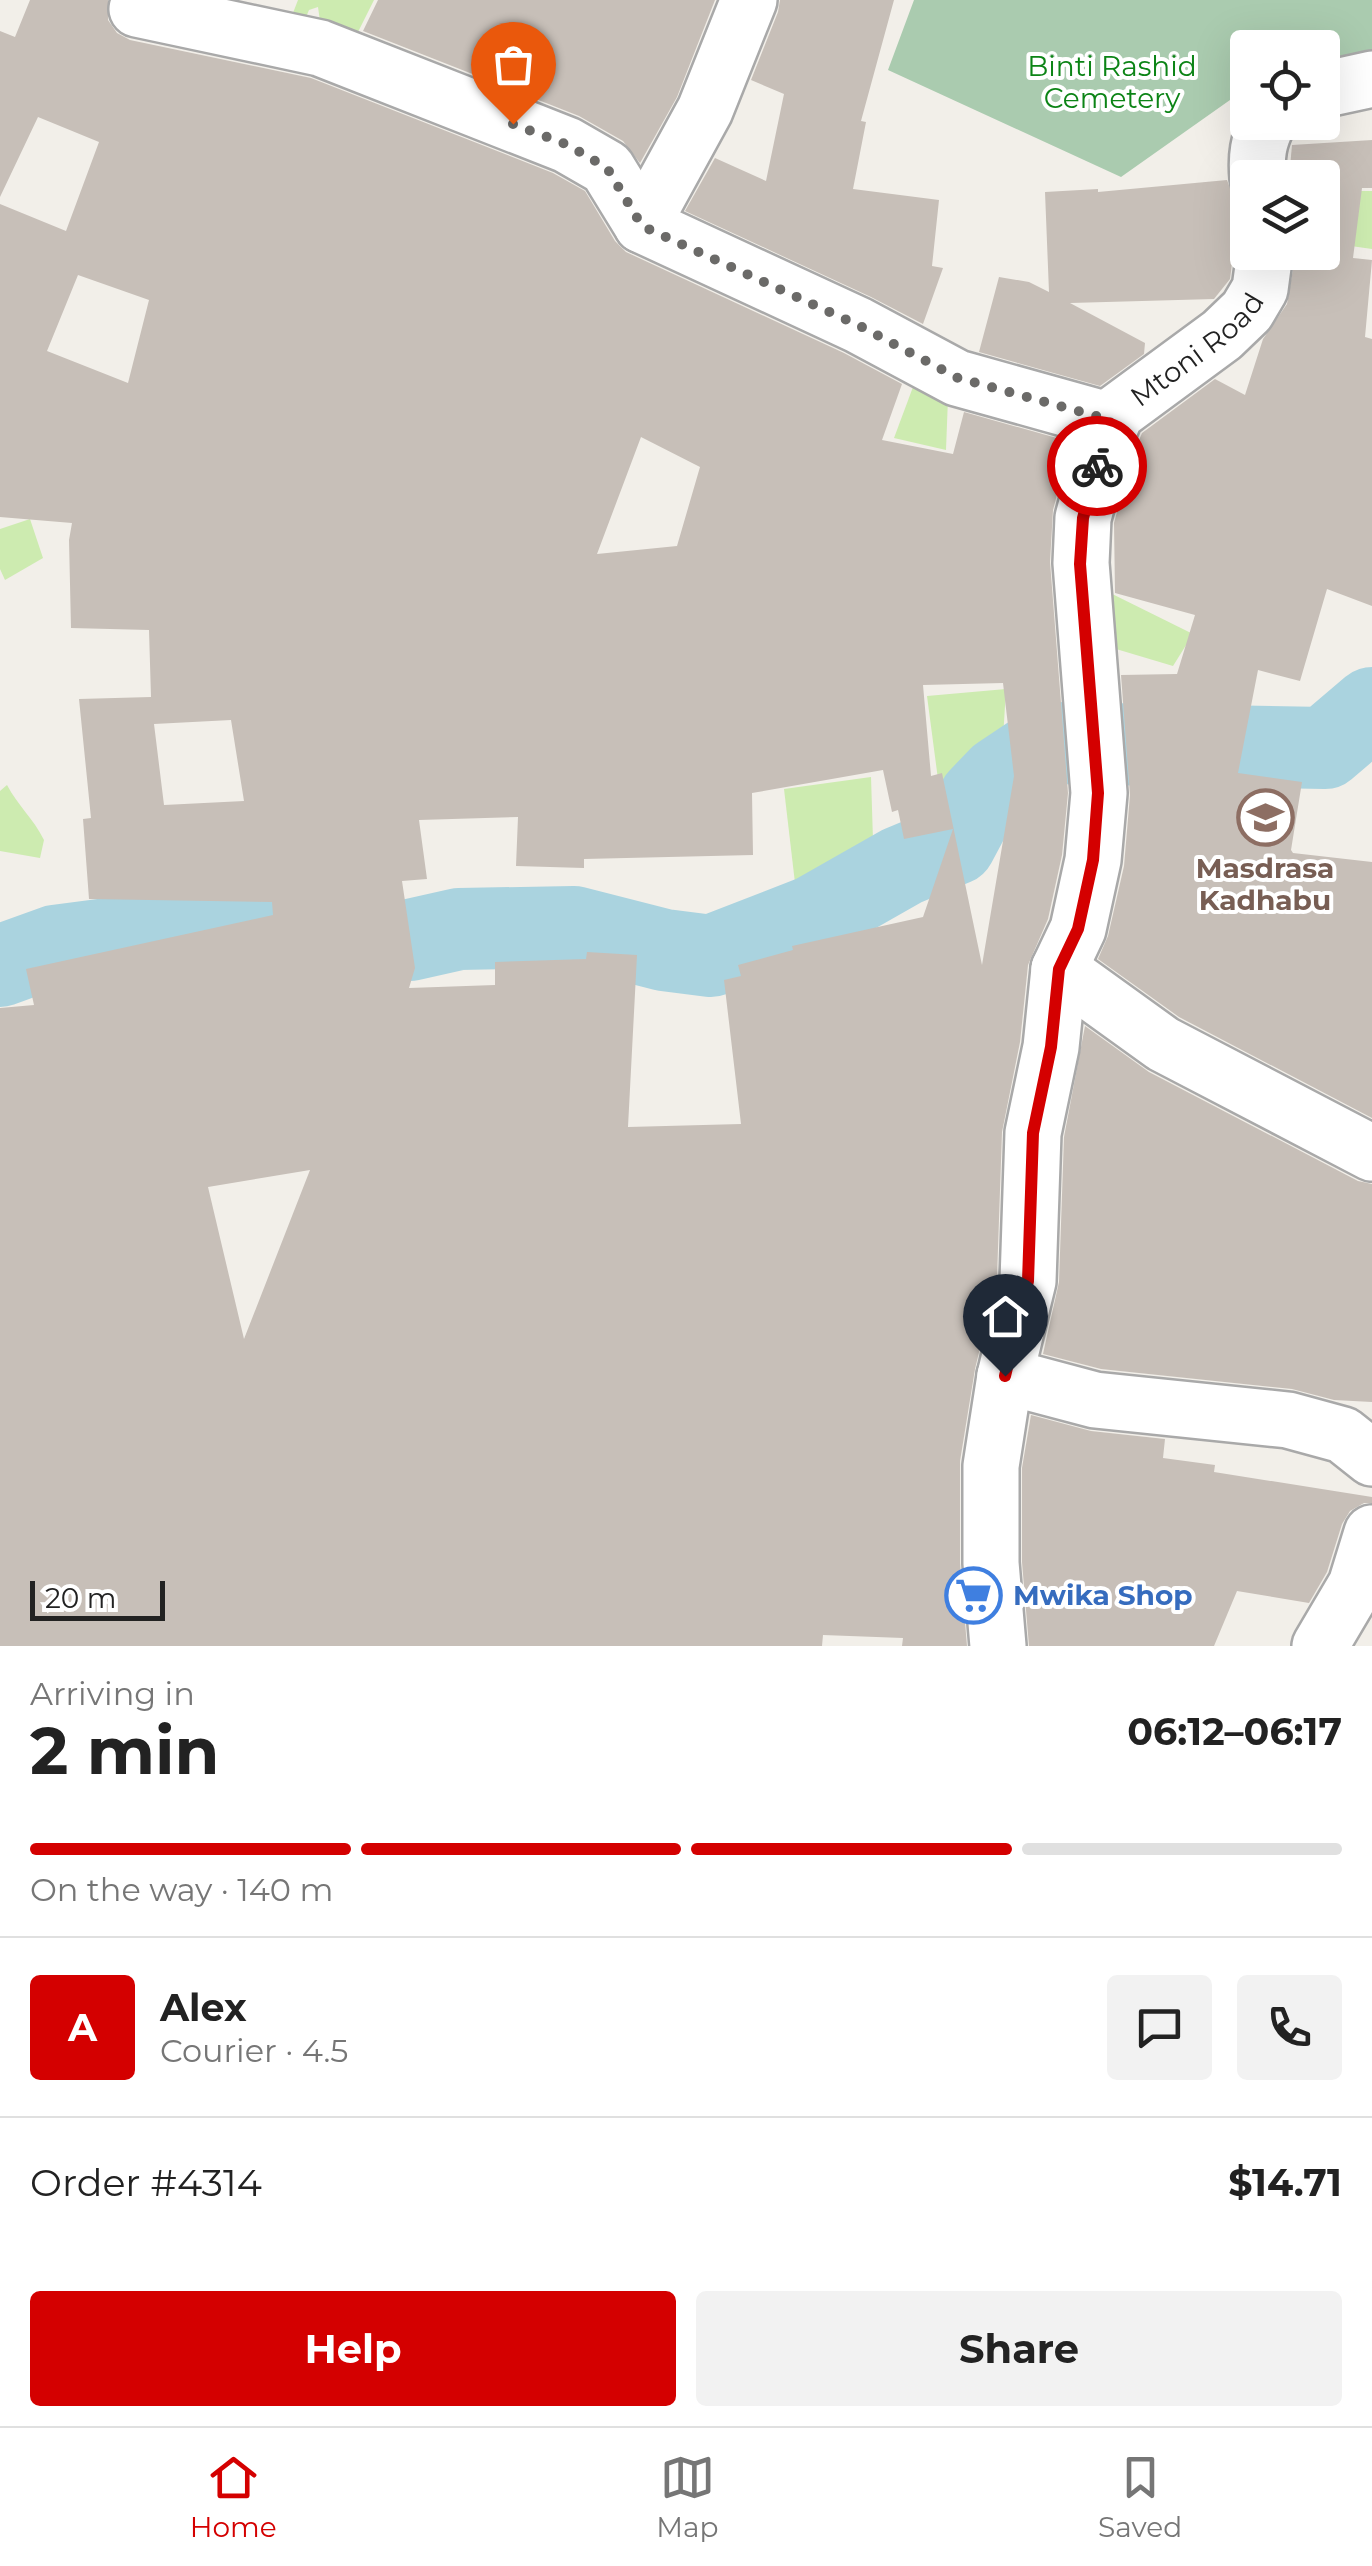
<!DOCTYPE html>
<html lang="en">
<head>
<meta charset="utf-8">
<style>
  body { margin:0; font-family:Montserrat,sans-serif; background:#f2f2f2; color:#222; height:100vh; display:flex; flex-direction:column; font-size:38px; white-space:nowrap }
  * { box-sizing:border-box; margin:0 }
  p { font-size:32px; color:#767676 }
  .icon { flex:none; width:55px; height:55px; fill:none; stroke:currentColor; stroke-width:2; stroke-linecap:round; stroke-linejoin:round }
  .map { position:relative; height:1646px; overflow:hidden }
  .drawer { display:flex; flex-direction:column; background:#fff; flex:1 }
  .drawer>* { flex:none }
  .fabs { position:absolute; left:1230px; top:30px; display:grid; gap:20px }
  .fabs a { display:grid; place-items:center; width:110px; height:110px; border-radius:10px; background:#fff; box-shadow:0 10px 40px #0002; font-size:50px }
  .scale { position:absolute; left:30px; bottom:25px; width:135px; box-sizing:border-box; padding-left:10px; border:5px solid #222; border-top:0; font-size:28px; line-height:35px; white-space:nowrap; color:#222; -webkit-text-stroke:8px #fff; paint-order:stroke }
  .pin { position:absolute; display:grid; place-items:center; width:85px; height:85px; color:#fff; margin:-102px -42px; border-radius:50% 50% 50% 0; rotate:-45deg; box-shadow:0 0 10px #0007 }
  .pin .icon { rotate:45deg }
  .courier { position:absolute; display:grid; place-items:center; width:100px; height:100px; margin:-50px; border:8px solid #d40000; border-radius:50%; background:#fff; color:#222; box-shadow:0 2px 12px #0007 }
  .summary em { font-style:normal; font-weight:700 }
  .summary div { display:flex; flex-direction:column-reverse }
  .summary { display:flex; align-items:center; justify-content:space-between; height:170px; padding:0 30px }
  h1 { font-size:65px; font-weight:700; line-height:75px }
  .bar { display:grid; grid-template-columns:repeat(4,1fr); gap:15px 10px; align-content:center; height:120px; padding:0 30px }
  .bar i { height:12px; border-radius:8px; background:#e0e0e0 }
  .bar .active { background:#d40000 }
  .bar p { grid-column:span 4 }
  .line { display:flex; align-items:center; gap:25px; padding:0 30px; border-top:2px solid #e0e0e0 }
  .line div { flex:1 }
  .round { display:grid; place-items:center; flex:none; width:105px; height:105px; border-radius:10px; background:#f2f2f2 }
  .action { display:flex; gap:20px; margin-top:auto; padding:20px 30px }
  .action a { flex:1; height:115px; border-radius:10px; background:#d40000; color:#fff; font-size:40px; font-weight:700; line-height:115px; text-align:center }
  .action a+a { background:#f2f2f2; color:#222 }
  .tab-bar { display:flex; justify-content:space-around; align-items:center; height:140px; border-top:2px solid #e0e0e0; background:#fff; font-size:28px; color:#767676 }
  .tab-bar a { display:grid; justify-items:center; gap:5px }
  .tab-bar .active { color:#d40000 }
  .map>svg:first-child { display:block }
</style>
</head>
<body>
<div class="map">
<svg width="1372" height="1646" viewBox="0 0 1372 1646">
  <rect width="100%" height="100%" fill="#f2efe9"/>
  <!-- grass -->
  <g fill="#cdebb0">
    <polygon points="298,0 374,0 357,34 323,42 318,7 309,10 298,36 286,31"/>
    <polygon points="1323,191 1372,191 1372,249 1323,242"/>
    <polygon points="913,387 948,398 946,450 894,438"/>
    <polygon points="30,519 43,558 5,580 0,569 0,529"/>
    <polygon points="1092,584 1193,634 1173,666 1106,646"/>
    <polygon points="1006,689 1003,739 997,771 967,799 946,840 927,696"/>
    <polygon points="871,777 873,841 795,883 784,789"/>
    <path d="M7 785C18 806 33 818 44 840L40 858 0 851V791Z"/>
  </g>
  <!-- cemetery -->
  <polygon fill="#aacbaf" points="914,0 1372,0 1372,54 1323,61 1322,48 1248,48 1247,88 1121,177 888,70"/>
  <g fill="none" stroke-linecap="round" stroke-linejoin="round">
    <!-- river -->
    <g stroke="#aad3df" stroke-width="82">
      <polyline points="410,940 459,929 574,927 664,950 711,956 814,916 902,866 955,844 979,799 1000,777 1051,743 1325,748 1372,708"/>
      <polyline points="0,966 55,946 162,932 247,941 300,941"/>
    </g>
  </g>
  <!-- building -->
  <g fill="#c7bfb8" fill-rule="evenodd">
    <path d="M30 0H108V20L117 33 130 40 311 78 553 173 585 191 615 241 626 252 844 353 902 384 882 440 953 454 964 412 1071 442 1053 510 1050 562 1068 793 1062 855 1048 919 1028 965 1020 1042 1002 1132 997 1277 975 1369 960 1461V1563L967 1646H902L903 1638 823 1635 822 1646H0V1008L34 1005 26 969 273 915 272 902 89 899 83 819 91 818 79 699 151 697 149 630 71 628 69 540 72 523 0 517V204L66 231 99 142 38 117 0 197V31L15 37ZM78 275 149 300 128 383 47 351ZM641 437 700 467 677 546 597 554ZM1003 683 1014 776 982 965 942 773 931 776 923 685ZM231 720 244 801 164 805 154 724ZM883 770 892 812 898 810 904 839 953 829 923 917 792 946 793 950 738 965 741 976 724 980 741 1124 628 1127 637 955 587 952 586 959 495 962V985L409 988 415 968 402 881 427 879 419 820 518 817 516 866 584 868V859L753 855 752 793ZM310 1170 244 1339 208 1187Z"/>
    <polygon points="378,0 715,0 677,97 640,163 623,141 579,116 363,31"/>
    <polygon points="780,0 894,0 861,121 866,122 853,189 939,200 932,266 943,268 923,324 871,297 685,211 715,158 766,181 784,94 751,80 778,12"/>
    <polygon points="1372,140 1372,188 1362,188 1353,258 1372,260 1365,337 1372,339 1372,606 1327,589 1300,681 1258,670 1238,773 1302,782 1291,850 1293,853 1372,862 1372,1118 1179,1017 1098,959 1108,936 1124,866 1130,795 1121,675 1177,674 1195,615 1115,593 1114,523 1132,457 1142,433 1215,379 1245,395 1263,339 1287,304 1296,252 1322,252 1322,178 1289,178 1292,145"/>
    <polygon points="1227,180 1233,196 1248,207 1248,227 1240,234 1234,247 1230,279 1214,299 1070,303 1145,343 1144,354 1100,386 979,352 999,277 1029,282 1049,292 1045,192 1098,189 1098,192"/>
    <polygon points="1085,1026 1149,1072 1358,1181 1372,1184 1372,1402 1334,1400 1292,1389 1101,1369 1043,1354 1059,1282 1064,1137"/>
    <polygon points="1031,1415 1091,1431 1165,1439 1163,1458 1215,1465 1214,1472 1372,1497 1372,1503 1364,1503 1350,1511 1342,1524 1327,1572 1309,1603 1237,1591 1214,1646 1029,1646 1022,1562 1022,1468"/>
  </g>
  <g fill="none" stroke-linecap="round" stroke-linejoin="round">
    <defs>
      <g id="minor">
        <polyline points="137,9 320,48 567,145 607,168 642,225 858,325 957,378 1111,421"/>
        <polyline points="1322,90 1372,79"/>
        <path d="M1258 178C1256 157 1258 141 1268 122"/>
        <polyline points="642,225 705,110 749,0"/>
        <polyline points="1059,969 1163,1044 1372,1153"/>
        <polyline points="1005,1376 1095,1400 1288,1420 1343,1435 1372,1458"/>
        <path id="s1" d="M998 1646 991 1563V1466L1005 1376 1028 1281 1033 1133 1051 1047 1059 969 1078 929 1093 860 1099 793 1081 563 1083 518 1102 447 1116 413 1222 335 1247 311 1260 289 1265 252"/>
        <polyline points="1320,1646 1356,1585 1372,1533"/>
      </g>
    </defs>
    <!-- minor casing -->
    <use href="#minor" stroke="#a9a9a9" stroke-width="60"/>
    <!-- minor -->
    <use href="#minor" stroke="#fff" stroke-width="55"/>
  </g>
  <g fill="none" stroke-linecap="round" stroke-linejoin="round">
    <!-- done -->
    <polyline stroke="#6b6a68" stroke-width="10" stroke-dasharray="0 18" points="513,124 568,145 607,168 642,226 858,325 958,378 1111,420 1097,466"/>
    <!-- route -->
    <polyline stroke="#d40000" stroke-width="12" points="1005,1376 1028,1281 1033,1133 1051,1047 1059,969 1078,929 1093,860 1098,793 1080,564 1083,518 1097,466"/>
  </g>
  <!-- icons -->
  <defs>
    <symbol id="school-ring" viewBox="-11 -11 22 22"><circle r="9.5" fill="#fff" stroke="#8d6e63" stroke-width="1.5"/><path d="M0-5L7-2L0 1L-7-2ZM-4 1L0 2.5L4 1V4Q0 6-4 4Z" fill="#8d6e63"/></symbol>
    <symbol id="supermarket-ring" viewBox="-11 -11 22 22"><circle r="9.5" fill="#fff" stroke="#3f7fe0" stroke-width="1.5"/><path d="M-6-5.5h2.5l.6 2H6L4.5 2H-2.5L-4.4-4H-6ZM-1.5 3.2a1.3 1.3 0 1 0 .1 0ZM3 3.2a1.3 1.3 0 1 0 .1 0Z" fill="#3f7fe0"/></symbol>
  </defs>
  <g fill-rule="evenodd">
    <use href="#school-ring" x="1234" y="786" width="63" height="63"/>
    <use href="#supermarket-ring" x="942" y="1564" width="63" height="63"/>
  </g>
  <g text-anchor="middle" dominant-baseline="central" stroke-width="8" stroke-linejoin="round" paint-order="stroke">
    <!-- park labels -->
    <g font-size="28" fill="#0c8416" stroke="#fff">
      <text x="1112" y="66">Binti Rashid<tspan x="1112" dy="32">Cemetery</tspan></text>
    </g>
    <!-- street labels -->
    <g font-size="28" fill="#222" stroke="#fff">
      <text stroke="none"><textPath href="#s1" startOffset="1355">Mtoni Road</textPath></text>
    </g>
    <!-- education labels -->
    <g font-size="28" font-weight="bold" fill="#785e54" stroke="#fff">
      <text x="1265" y="868">Masdrasa<tspan x="1265" dy="32">Kadhabu</tspan></text>
    </g>
    <!-- shop labels -->
    <g font-size="28" font-weight="bold" fill="#366cbe" stroke="#fff" text-anchor="start">
      <text x="1013" y="1595">Mwika Shop</text>
    </g>
  </g>
</svg>
<div class="fabs">
<a><svg class="icon" aria-label="locate" viewBox="0 0 24 24"><circle cx="12" cy="12" r="6"/><path d="M12 2v4M12 18v4M2 12h4M18 12h4"/></svg></a>
<a><svg class="icon" aria-label="layers" viewBox="0 0 24 24"><path d="M12 4l9 5-9 5-9-5zM3 14l9 5 9-5"/></svg></a>
</div>
<div class="scale">20 m</div>
<div class="pin" style="left:513px;top:124px;background:#ea580c"><svg class="icon" aria-label="bag" viewBox="0 0 24 24"><path d="M5 8h14l-1 12H6zM9 8a3 3 0 0 1 6 0"/></svg></div>
<div class="pin" style="left:1005px;top:1376px;background:#1f2937"><svg class="icon" aria-label="home" viewBox="0 0 24 24"><path d="M3 11l9-7 9 7M6 9v11h12V9"/></svg></div>
<div class="courier" style="left:1097px;top:466px"><svg class="icon" aria-label="bike" viewBox="0 0 24 24"><circle cx="6" cy="16" r="4"/><circle cx="18" cy="16" r="4"/><path d="M6 16l4-8h5l3 8M10 8l3 8H6M13 5h3"/></svg></div>
</div>
<section class="drawer">
<div class="summary"><div><h1>2 min</h1><p>Arriving in</p></div><em>06:12–06:17</em></div>
<div class="bar"><i class="active"></i><i class="active"></i><i class="active"></i><i></i><p>On the way · 140 m</p></div>
<div class="line" style="height:180px"><b class="round" style="background:#d40000;color:#fff">A</b><div><b>Alex</b><p>Courier · 4.5</p></div><a class="round"><svg class="icon" aria-label="chat" viewBox="0 0 24 24"><path d="M4 5h16v11H9l-5 4z"/></svg></a><a class="round"><svg class="icon" aria-label="phone" viewBox="0 0 24 24"><path d="M5 4h4l2 5-3 2q2 4 5 5l2-3 5 2v4C11 20 4 13 5 4z"/></svg></a></div>
<div class="line" style="height:130px"><div>Order #4314</div><b>$14.71</b></div>
<div class="action"><a>Help</a><a>Share</a></div>
</section>
<nav class="tab-bar">
<a class="active"><svg class="icon" aria-label="home" viewBox="0 0 24 24"><path d="M3 11l9-7 9 7M6 9v11h12V9"/></svg>Home</a>
<a><svg class="icon" aria-label="map" viewBox="0 0 24 24"><path d="M3 6l6-2 6 2 6-2v14l-6 2-6-2-6 2zM9 4v14M15 6v14"/></svg>Map</a>
<a><svg class="icon" aria-label="saved" viewBox="0 0 24 24"><path d="M7 4h10v16l-5-4-5 4z"/></svg>Saved</a>
</nav>
</body>
</html>
